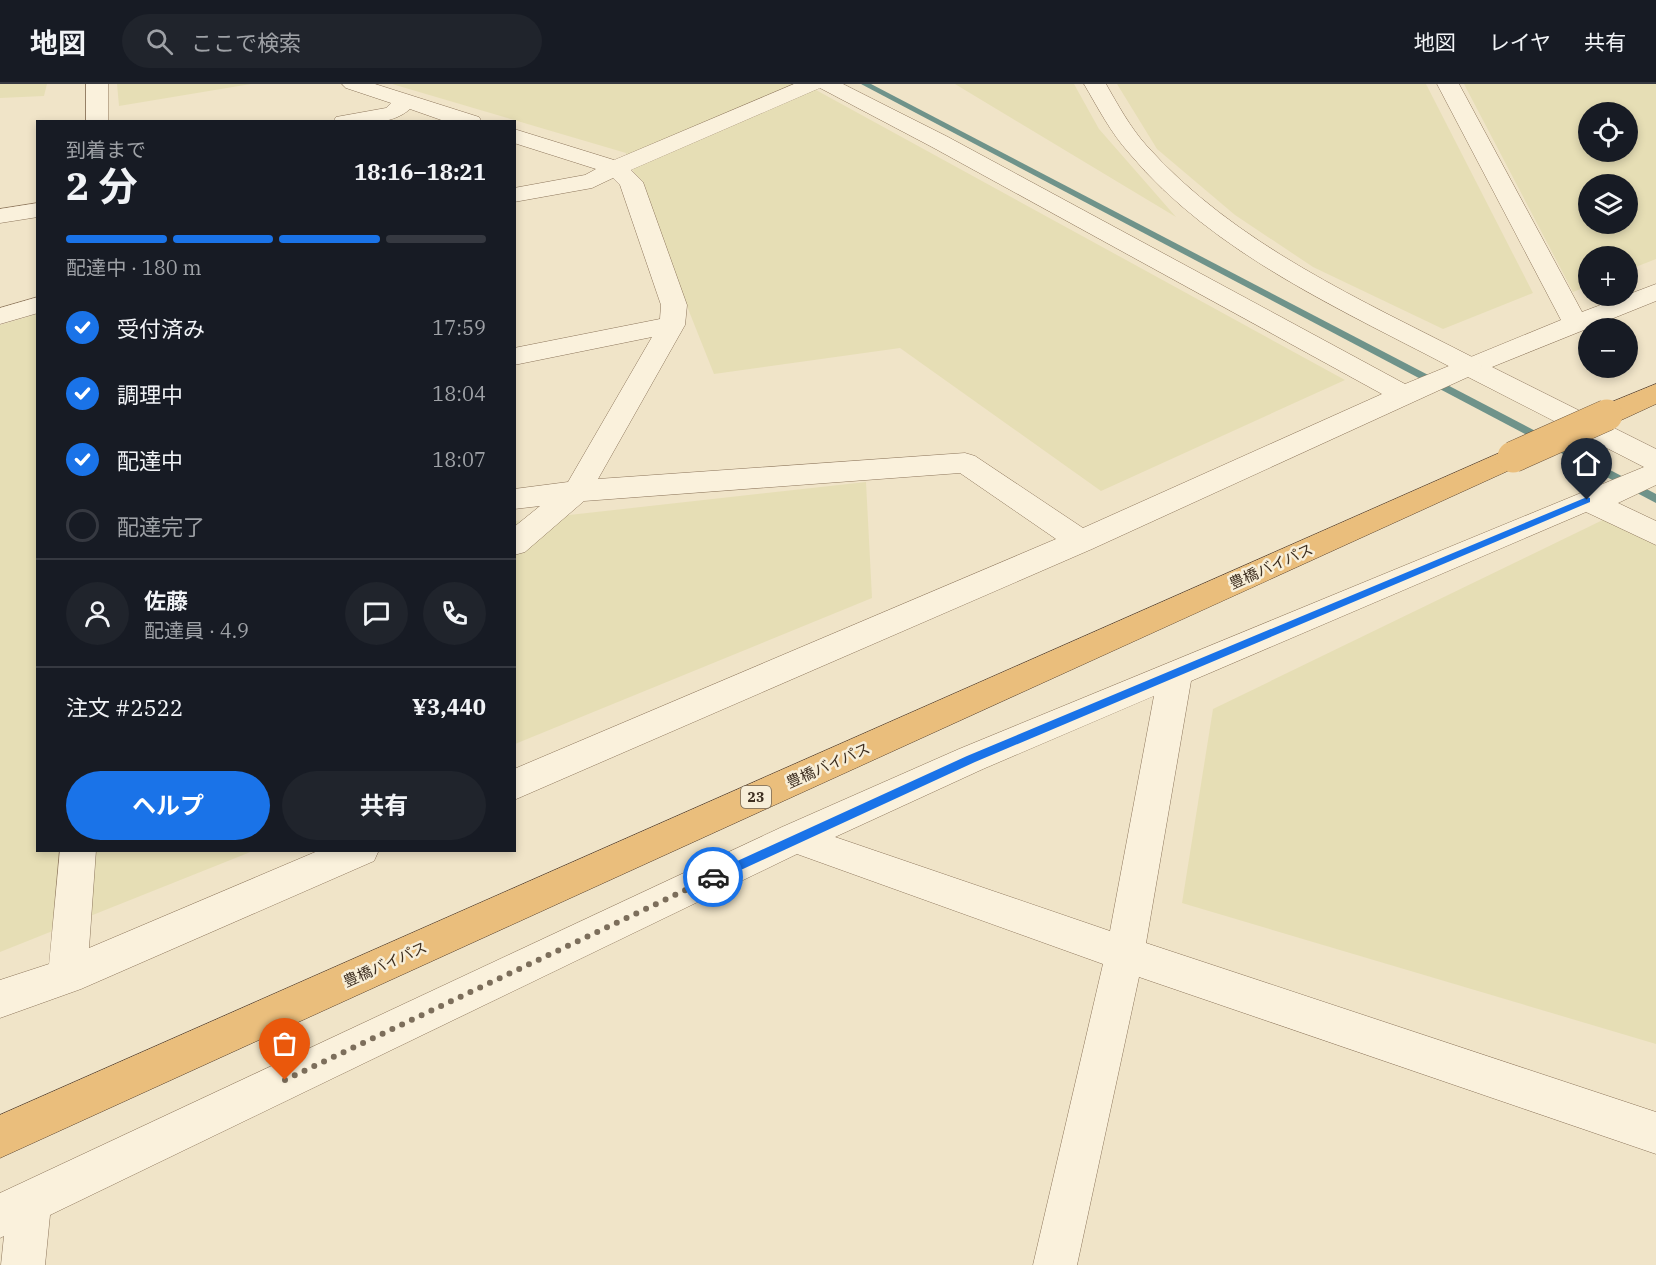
<!DOCTYPE html>
<html lang="ja">
<head>
<meta charset="utf-8">
<style>
  body { margin:0; font-family:"IBM Plex Serif","Noto Sans JP",serif; background:#20242c; color:#f1f3f6; height:100vh; display:flex; flex-direction:column; font-size:22px; white-space:nowrap }
  * { box-sizing:border-box; margin:0 }
  p { font-size:20px; color:#9ea1a6 }
  .icon { flex:none; width:33px; height:33px; fill:none; stroke:currentColor; stroke-width:2; stroke-linecap:round; stroke-linejoin:round }
  .map { position:relative; flex:1; overflow:hidden }
  .drawer { position:absolute; left:36px; top:36px; width:480px; height:732px; display:flex; flex-direction:column; background:#171b24; border-radius:0px; box-shadow:0 3px 9px #0003 }
  .drawer>* { flex:none }
  .tools { position:absolute; left:1578px; top:18px; display:grid; gap:12px }
  .tools a { display:grid; place-items:center; width:60px; height:60px; border-radius:50%; background:#171b24; box-shadow:0 3px 9px #0003; font-size:30px }
  .pin { position:absolute; display:grid; place-items:center; width:51px; height:51px; color:#fff; margin:-62px -26px; border-radius:50% 50% 50% 0; rotate:-45deg; box-shadow:0 0 6px #0007 }
  .pin .icon { rotate:45deg }
  .courier { position:absolute; display:grid; place-items:center; width:60px; height:60px; margin:-30px; border:4px solid #1a73e8; border-radius:50%; background:#fff; color:#222; box-shadow:0 2px 8px #0007 }
  .overview em { font-style:normal; font-weight:700 }
  .overview div { display:flex; flex-direction:column-reverse }
  .overview { display:flex; align-items:center; justify-content:space-between; height:102px; padding:0 30px }
  h1 { font-size:39px; font-weight:700; line-height:45px }
  .bar { display:grid; grid-template-columns:repeat(4,1fr); gap:9px 6px; align-content:center; height:72px; padding:0 30px }
  .bar i { height:8px; border-radius:4px; background:#363941 }
  .bar .selected { background:#1a73e8 }
  .bar p { grid-column:span 4 }
  .line { display:flex; align-items:center; gap:15px; padding:0 30px; border-top:2px solid #363941 }
  .line div { flex:1 }
  .round { display:grid; place-items:center; flex:none; width:63px; height:63px; border-radius:32px; background:#20242c }
  ol { padding:0 30px; list-style:none }
  li { display:flex; align-items:center; gap:18px; height:66px }
  li p { margin-inline-start:auto }
  li .icon { padding:6px; border-radius:50%; background:#1a73e8; color:#fff; stroke-width:4 }
  li:last-child { color:#9ea1a6 }
  li i { width:33px; height:33px; border:3px solid #363941; border-radius:50% }
  .action { display:flex; gap:12px; margin-top:auto; padding:12px 30px }
  .action a { flex:1; height:69px; border-radius:36px; background:#1a73e8; color:#fff; font-size:24px; font-weight:700; line-height:69px; text-align:center }
  .action a+a { background:#20242c; color:#f1f3f6 }
  header { display:flex; align-items:center; gap:36px; box-sizing:border-box; height:84px; padding:0 30px; background:#171b24; border-bottom:2px solid #363941 }
  header strong { font-size:28px }
  nav { display:flex; gap:33px; margin-inline-start:auto; font-size:21px }
  .search { width:420px; height:54px; background:#20242c; display:flex; align-items:center; gap:15px; box-sizing:border-box; padding:0 21px; border-radius:33px; color:#9ea1a6; font-size:22px }
  .map>svg:first-child { display:block }
</style>
</head>
<body>
<header>
<strong>地図</strong>
<div class="search"><svg class="icon" aria-label="search" viewBox="0 0 24 24"><circle cx="10" cy="10" r="6"/><path d="M15 15l6 6"/></svg>ここで検索</div>
<nav><a>地図</a><a>レイヤ</a><a>共有</a></nav>
</header>
<div class="map">
<svg width="1656" height="1181" viewBox="0 0 1656 1181">
  <rect width="100%" height="100%" fill="#f0e4c8"/>
  <!-- farmland -->
  <g fill="#e6deb5" fill-rule="evenodd">
    <polygon points="0,0 47,0 44,12 0,14"/>
    <polygon points="117,0 251,0 119,22"/>
    <polygon points="392,0 805,0 1345,296 1101,407 900,264 714,290 626,69"/>
    <polygon points="955,0 1074,0 1099,45 1176,133"/>
    <polygon points="1117,0 1426,0 1533,209 1443,245 1313,183 1235,131 1157,65"/>
    <path d="M1464 0H1656V175L1628 186V172H1588V202L1573 208ZM1628 28V68H1588V28ZM1628 100V140H1588V100Z"/>
    <polygon points="37,230 38,766 253,767 0,868 0,241"/>
    <polygon points="866,398 872,514 515,660 515,437"/>
    <polygon points="1611,432 1656,456 1656,960 1182,819 1213,625"/>
  </g>
  <g fill="none" stroke-linecap="round" stroke-linejoin="round">
    <!-- stream -->
    <polygon fill="#6f938a" fill-rule="evenodd" points="861,0 871,0 1656,410 1656,419"/>
    <defs>
      <g id="minor">
        <rect x="86" y="0" width="22" height="38"/>
        <path d="M342 0H375L479 33 482 38H447L410 25C390 43 359 38 333 38L336 33 386 24 391 19 346 4Z"/>
        <path d="M794 0H843L948 53 1405 300 1561 236 1437 0H1459L1582 228 1656 200V217L1492 283 1656 365V401L1618 419 1656 437V461L1586 428 1191 597 1146 859 1656 1028V1070L1139 893 1077 1181H1033L1103 880 797 770 50 1131 45 1181H1L4 1152 0 1154V1109L15 1102 782 743 959 665 1644 383 1468 293 1092 465 514 716V685L1056 455 960 389 584 417 525 468 514 471V443L540 422 514 425V405L568 398 652 253 514 281V264L660 235 661 221 620 101 613 94 592 104 514 118V104L585 91 596 85 514 59V45L614 76ZM820 4 932 63 1382 310 1083 444 975 372 965 369 598 395 685 241 687 221 643 98 631 86ZM1154 612 1110 847 835 753 983 685Z"/>
        <polygon points="38,119 38,133 0,139 0,125"/>
        <polygon points="38,213 38,229 0,240 0,224"/>
        <polygon points="60,766 96,766 89,864 320,766 379,766 374,777 81,905 0,934 0,896 49,880"/>
      </g>
      <path id="tertiary" d="M1084 0H1106C1118 21 1130 43 1146 61 1235 161 1362 216 1478 276L1482 282 1478 288 1469 291 1460 288C1345 227 1214 171 1129 69 1111 49 1098 24 1084 0Z"/>
      <g id="trunk">
        <polygon points="1656,300 1656,320 1617,338 1607,340 1597,338 1593,331 1597,324"/>
        <polygon points="1513,363 1523,366 1527,373 1523,380 0,1074 0,1031"/>
      </g>
    </defs>
    <!-- minor casing -->
    <use href="#minor" stroke="#8d765c" stroke-width="1"/>
    <!-- tertiary casing -->
    <use href="#tertiary" stroke="#8d765c" stroke-width="1"/>
    <!-- trunk casing -->
    <use href="#trunk" stroke="#5b4430" stroke-width="1"/>
    <!-- minor -->
    <use href="#minor" fill="#faf1dc" fill-rule="evenodd"/>
    <!-- tertiary -->
    <use href="#tertiary" fill="#faf1dc" fill-rule="evenodd"/>
    <!-- trunk -->
    <use href="#trunk" fill="#eabe7c" fill-rule="evenodd"/>
    <defs>
      <polyline id="trunk-bridge" points="1513,373 1607,331"/>
    </defs>
    <!-- trunk-bridge casing -->
    <use href="#trunk-bridge" stroke="#5b4430" stroke-width="32" stroke-linecap="butt"/>
    <!-- trunk-bridge -->
    <use href="#trunk-bridge" stroke="#eabe7c" stroke-width="31"/>
  </g>
  <!-- route -->
  <polygon fill="#1a73e8" points="1587,413 1590,414 1590,418 975,678 717,797 709,797 708,793 709,790 967,672"/>
  <g fill="none" stroke-linecap="round" stroke-linejoin="round">
    <!-- done -->
    <polyline stroke="#7c6e5b" stroke-width="6" stroke-dasharray="0 10.8" points="285,996 713,793"/>
  </g>
  <g text-anchor="middle" dominant-baseline="central" stroke-width="5" stroke-linejoin="round" paint-order="stroke">
    <!-- shield labels -->
    <rect fill="#f7eed8" stroke="#756857" stroke-width="1.5" x="741" y="702" width="30" height="22" rx="4.5"/>
    <g font-size="14" font-weight="bold" fill="#3d2e20">
      <text x="756" y="713">23</text>
    </g>
    <!-- street labels -->
    <g font-size="15" fill="#3d2e20" stroke="#f7eed8">
      <text transform="translate(1271 482) rotate(-24)">豊橋バイパス</text>
      <text transform="translate(828 681) rotate(-24)">豊橋バイパス</text>
      <text transform="translate(385 880) rotate(-24)">豊橋バイパス</text>
    </g>
  </g>
</svg>
<div class="tools">
<a><svg class="icon" aria-label="locate" viewBox="0 0 24 24"><circle cx="12" cy="12" r="6"/><path d="M12 2v4M12 18v4M2 12h4M18 12h4"/></svg></a>
<a><svg class="icon" aria-label="layers" viewBox="0 0 24 24"><path d="M12 4l9 5-9 5-9-5zM3 14l9 5 9-5"/></svg></a>
<a>+</a>
<a>−</a>
</div>
<div class="pin" style="left:285px;top:996px;background:#ea580c"><svg class="icon" aria-label="bag" viewBox="0 0 24 24"><path d="M5 8h14l-1 12H6zM9 8a3 3 0 0 1 6 0"/></svg></div>
<div class="pin" style="left:1587px;top:416px;background:#1f2937"><svg class="icon" aria-label="home" viewBox="0 0 24 24"><path d="M3 11l9-7 9 7M6 9v11h12V9"/></svg></div>
<div class="courier" style="left:713px;top:793px"><svg class="icon" aria-label="car" viewBox="0 0 24 24"><path d="M5 17H2v-5l4-1 3-4h7l3 4 3 1v5h-3M9 17h6M6 11h13"/><circle cx="7" cy="17" r="2"/><circle cx="17" cy="17" r="2"/></svg></div>
<section class="drawer">
<div class="overview"><div><h1>2 分</h1><p>到着まで</p></div><em>18:16–18:21</em></div>
<div class="bar"><i class="selected"></i><i class="selected"></i><i class="selected"></i><i></i><p>配達中 · 180 m</p></div>
<ol>
<li><svg class="icon" aria-label="check" viewBox="0 0 24 24"><path d="M5 12l5 5 9-10"/></svg>受付済み<p>17:59</p></li>
<li><svg class="icon" aria-label="check" viewBox="0 0 24 24"><path d="M5 12l5 5 9-10"/></svg>調理中<p>18:04</p></li>
<li><svg class="icon" aria-label="check" viewBox="0 0 24 24"><path d="M5 12l5 5 9-10"/></svg>配達中<p>18:07</p></li>
<li><i></i>配達完了</li>
</ol>
<div class="line" style="height:108px"><a class="round"><svg class="icon" aria-label="person" viewBox="0 0 24 24"><circle cx="12" cy="8" r="4"/><path d="M4 21q1-7 8-7t8 7"/></svg></a><div><b>佐藤</b><p>配達員 · 4.9</p></div><a class="round"><svg class="icon" aria-label="chat" viewBox="0 0 24 24"><path d="M4 5h16v11H9l-5 4z"/></svg></a><a class="round"><svg class="icon" aria-label="phone" viewBox="0 0 24 24"><path d="M5 4h4l2 5-3 2q2 4 5 5l2-3 5 2v4C11 20 4 13 5 4z"/></svg></a></div>
<div class="line" style="height:78px"><div>注文 #2522</div><b>¥3,440</b></div>
<div class="action"><a>ヘルプ</a><a>共有</a></div>
</section>
</div>
</body>
</html>
